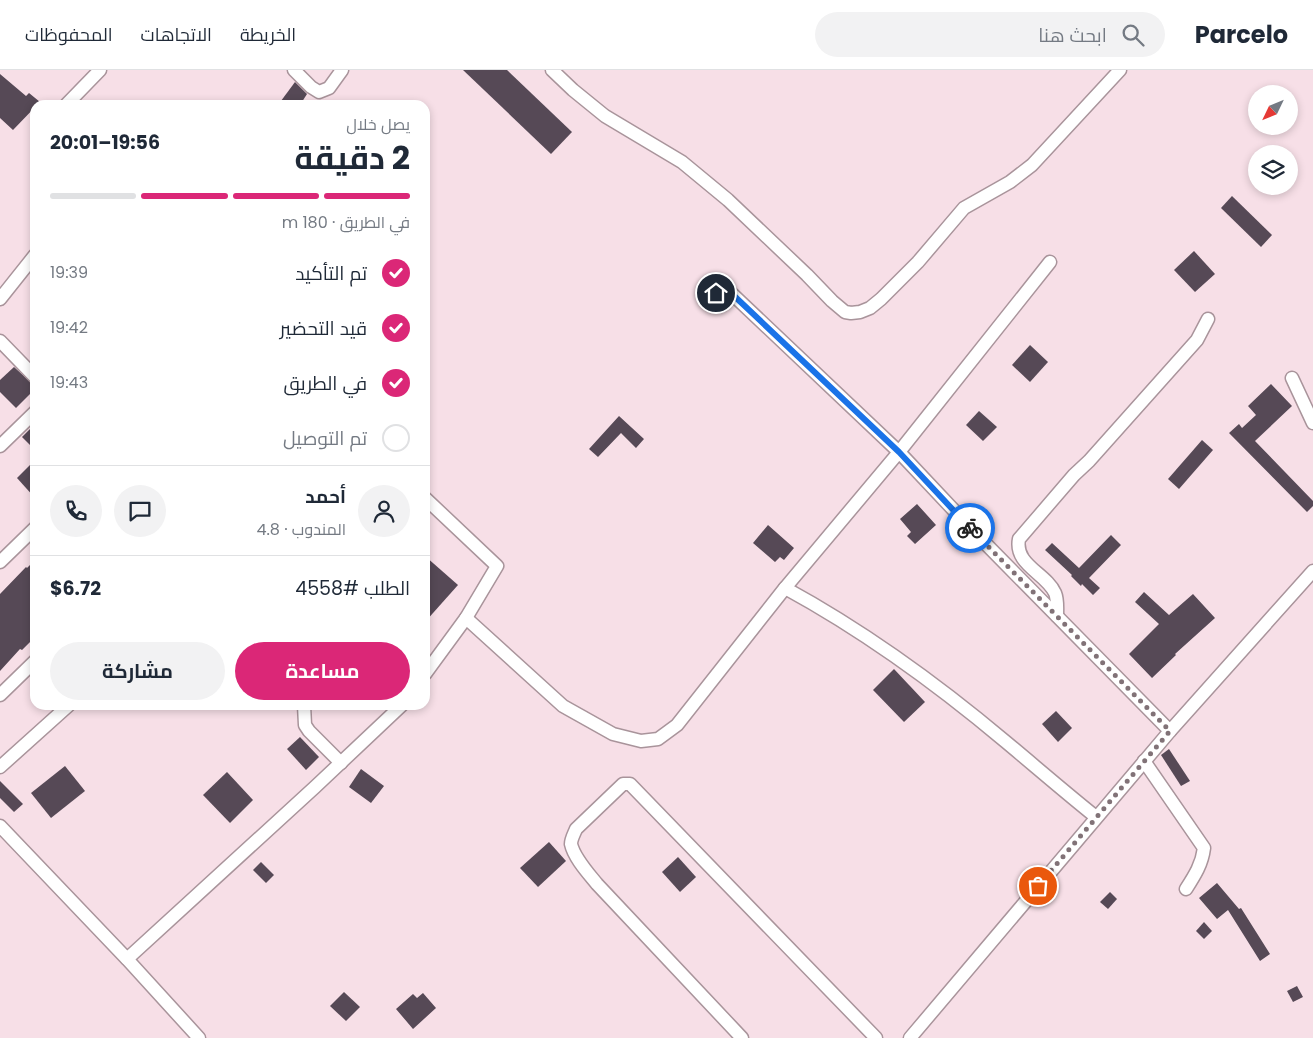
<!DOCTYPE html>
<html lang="ar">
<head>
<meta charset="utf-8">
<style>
  body { margin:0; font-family:Poppins,Cairo,sans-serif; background:#f2f2f3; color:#1f2937; direction:rtl; height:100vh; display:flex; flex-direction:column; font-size:19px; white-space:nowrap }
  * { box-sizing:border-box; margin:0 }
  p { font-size:16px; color:#747a83 }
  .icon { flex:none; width:28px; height:28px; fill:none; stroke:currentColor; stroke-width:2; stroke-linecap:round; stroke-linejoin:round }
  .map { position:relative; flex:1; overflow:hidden; direction:ltr }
  .side { position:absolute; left:30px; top:30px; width:400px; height:610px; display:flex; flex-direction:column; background:#fff; border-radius:15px; box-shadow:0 2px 8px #0003; direction:rtl }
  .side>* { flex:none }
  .needle { width:32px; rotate:227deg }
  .fabs { position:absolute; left:1248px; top:15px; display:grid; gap:10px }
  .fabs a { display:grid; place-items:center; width:50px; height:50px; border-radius:50%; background:#fff; box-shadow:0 2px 8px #0003; font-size:25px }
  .pin { position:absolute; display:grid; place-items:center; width:42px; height:42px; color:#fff; margin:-21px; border:2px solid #fff; border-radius:50%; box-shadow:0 1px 5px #0007 }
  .courier { position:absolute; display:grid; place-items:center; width:50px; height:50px; margin:-25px; border:4px solid #1a73e8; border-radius:50%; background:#fff; color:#222; box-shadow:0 1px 6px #0007 }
  .summary em { font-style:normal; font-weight:700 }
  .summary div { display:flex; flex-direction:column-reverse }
  .summary { display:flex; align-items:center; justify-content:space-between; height:85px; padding:0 20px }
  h1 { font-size:32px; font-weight:700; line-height:38px }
  .bar { display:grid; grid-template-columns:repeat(4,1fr); gap:8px 5px; align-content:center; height:60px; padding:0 20px }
  .bar i { height:6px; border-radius:4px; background:#e0e1e3 }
  .bar .selected { background:#db2777 }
  .bar p { grid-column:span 4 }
  .line { display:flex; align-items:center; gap:12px; padding:0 20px; border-top:1px solid #e0e1e3 }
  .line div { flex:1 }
  .round { display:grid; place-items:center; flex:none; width:52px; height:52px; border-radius:26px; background:#f2f2f3 }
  ol { padding:0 20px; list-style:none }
  li { display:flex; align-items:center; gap:15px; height:55px }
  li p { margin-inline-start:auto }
  li .icon { padding:5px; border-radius:50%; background:#db2777; color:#fff; stroke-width:4 }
  li:last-child { color:#747a83 }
  li i { width:28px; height:28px; border:2px solid #e0e1e3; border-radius:50% }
  .action { display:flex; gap:10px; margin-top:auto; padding:10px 20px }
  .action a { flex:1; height:58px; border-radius:30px; background:#db2777; color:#fff; font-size:20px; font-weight:700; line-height:58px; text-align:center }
  .action a+a { background:#f2f2f3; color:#1f2937 }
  header { display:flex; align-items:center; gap:30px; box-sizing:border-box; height:70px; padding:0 25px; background:#fff; border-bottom:1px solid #e0e1e3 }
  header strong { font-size:24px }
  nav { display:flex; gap:28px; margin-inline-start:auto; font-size:18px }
  .search { width:350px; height:45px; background:#f2f2f3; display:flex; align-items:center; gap:12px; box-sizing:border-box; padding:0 18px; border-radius:28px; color:#747a83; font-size:19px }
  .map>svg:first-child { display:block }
</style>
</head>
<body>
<header>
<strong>Parcelo</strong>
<div class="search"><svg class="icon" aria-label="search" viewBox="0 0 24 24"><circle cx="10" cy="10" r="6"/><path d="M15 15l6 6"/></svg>ابحث هنا</div>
<nav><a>الخريطة</a><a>الاتجاهات</a><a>المحفوظات</a></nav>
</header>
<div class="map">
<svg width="1313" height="968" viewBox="0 0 1313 968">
  <rect width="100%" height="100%" fill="#f7dfe7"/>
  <!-- building -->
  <g fill="#564956">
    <polygon points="463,0 507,0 572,62 551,84"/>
    <polygon points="0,4 26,26 29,23 40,32 13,60 0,48"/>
    <polygon points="295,12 307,24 300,35 278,35"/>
    <polygon points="1232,126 1272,165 1261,177 1221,138"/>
    <polygon points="1194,181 1215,204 1195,222 1174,200"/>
    <polygon points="1030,275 1048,292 1030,312 1012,295"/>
    <polygon points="14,297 35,316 35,319 16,338 0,322 0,310"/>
    <polygon points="1271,314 1292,336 1255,371 1313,431 1313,436 1307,442 1229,363 1239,354 1242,358 1256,345 1248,336"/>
    <polygon points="979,341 997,357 983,371 966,355"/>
    <polygon points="619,346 644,369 636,378 621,363 598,387 589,379"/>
    <polygon points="35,354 35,380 22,367"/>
    <polygon points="1202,370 1213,380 1179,419 1168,409"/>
    <polygon points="35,390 35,428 17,408"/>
    <polygon points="917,434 936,455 915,474 907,466 911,462 900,449"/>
    <polygon points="768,455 794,478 784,490 780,487 775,492 753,473"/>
    <polygon points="1111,465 1121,475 1089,508 1100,518 1093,525 1082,514 1081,516 1071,506 1072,505 1045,480 1052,473 1079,498"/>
    <polygon points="425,486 458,515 425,552"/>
    <polygon points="35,490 35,567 22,580 20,579 0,601 0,524 26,497 27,498"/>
    <polygon points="1144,522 1169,545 1193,524 1215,548 1175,584 1176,585 1152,608 1129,584 1159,554 1135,532"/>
    <polygon points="894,599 925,632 904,652 873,620"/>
    <polygon points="1056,641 1072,658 1058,672 1042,654"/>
    <polygon points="300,667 319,687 306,700 287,679"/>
    <polygon points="1169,679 1190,711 1181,716 1161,685"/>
    <polygon points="65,696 85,721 51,748 31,723"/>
    <polygon points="361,699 384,716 371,733 349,717"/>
    <polygon points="227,702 253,730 230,753 203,725"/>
    <polygon points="0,711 23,734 14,742 0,728"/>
    <polygon points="549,772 566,791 538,817 520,798"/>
    <polygon points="678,787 696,807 680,822 662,802"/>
    <polygon points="261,792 274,805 266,813 253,800"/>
    <polygon points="1217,813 1239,839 1241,838 1270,884 1260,891 1228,840 1217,849 1199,828"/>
    <polygon points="1110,822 1117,829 1108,839 1100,832"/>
    <polygon points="1204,852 1212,861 1204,869 1196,861"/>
    <polygon points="1297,916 1303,927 1293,932 1287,921"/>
    <polygon points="344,922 360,937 346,951 330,936"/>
    <polygon points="423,923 436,938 413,959 396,939 413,924 417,928"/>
  </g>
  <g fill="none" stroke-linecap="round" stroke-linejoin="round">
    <defs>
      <g id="street">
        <polyline points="294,0 311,17 319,22 329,18 342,0"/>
        <polyline points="552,0 573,20 605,46 682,92 728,130 807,205 832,231 845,242 851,243 860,242 870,238 881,229 918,192 964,138 1010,112 1032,95 1120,0"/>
        <polyline points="66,35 100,0"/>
        <polyline points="716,223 725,221 730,222 899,382 980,468 1170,661"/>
        <polyline points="0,229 35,185"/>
        <polyline points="0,271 35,307"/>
        <polyline points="1292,308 1313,353"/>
        <polyline points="0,376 35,342"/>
        <polyline points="425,428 497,496 466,548 425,604"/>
        <polyline points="0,492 35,458"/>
        <path d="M785 518C864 561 937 614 1006 672 1036 697 1066 723 1096 747"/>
        <path d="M1057 546C1057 538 1058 530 1055 523 1046 503 1014 495 1019 469L1074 405 1089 391 1197 270 1208 249"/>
        <polyline points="466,548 563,636 613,664 641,671 658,669 677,655 785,518 899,382 1050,192"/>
        <polyline points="0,625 35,591"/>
        <polyline points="304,635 305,655 309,661 341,693"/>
        <path d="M1144 691 1204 778C1202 794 1195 805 1186 819"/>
        <polyline points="0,697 69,635"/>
        <polyline points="0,756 127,889 199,968"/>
        <polyline points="127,889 315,717 402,635"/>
        <path d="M742 968 597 814C589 804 574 788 571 774 571 769 574 764 576 759L623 714H630L876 968"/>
        <polyline points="910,968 1170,661 1313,501"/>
      </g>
    </defs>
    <!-- street casing -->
    <use href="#street" stroke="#a9949b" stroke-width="15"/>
    <!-- street -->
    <use href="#street" stroke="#fff" stroke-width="12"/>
  </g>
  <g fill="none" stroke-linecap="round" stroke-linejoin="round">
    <!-- done -->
    <polyline stroke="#817277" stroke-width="5" stroke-dasharray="0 9" points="970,458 1170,661 1038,816"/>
    <!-- route -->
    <polyline stroke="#1a73e8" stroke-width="6" points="716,223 725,221 730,222 899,382 970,458"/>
  </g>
</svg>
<div class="fabs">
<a><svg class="needle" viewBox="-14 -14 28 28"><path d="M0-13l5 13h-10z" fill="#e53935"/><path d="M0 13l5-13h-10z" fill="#747a83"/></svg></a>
<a><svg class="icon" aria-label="layers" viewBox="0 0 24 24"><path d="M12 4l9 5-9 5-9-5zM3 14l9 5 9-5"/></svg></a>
</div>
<div class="pin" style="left:1038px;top:816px;background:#ea580c"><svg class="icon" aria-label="bag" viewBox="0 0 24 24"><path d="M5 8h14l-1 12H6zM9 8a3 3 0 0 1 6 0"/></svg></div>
<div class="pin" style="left:716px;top:223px;background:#1f2937"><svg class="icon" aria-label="home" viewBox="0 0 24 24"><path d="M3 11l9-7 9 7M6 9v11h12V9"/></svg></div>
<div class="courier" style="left:970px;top:458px"><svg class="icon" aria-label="bike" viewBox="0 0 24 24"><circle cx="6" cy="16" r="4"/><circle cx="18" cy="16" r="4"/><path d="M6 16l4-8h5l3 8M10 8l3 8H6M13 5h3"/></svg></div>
<section class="side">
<div class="summary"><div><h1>2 دقيقة</h1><p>يصل خلال</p></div><em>19:56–20:01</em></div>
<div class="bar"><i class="selected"></i><i class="selected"></i><i class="selected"></i><i></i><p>في الطريق · 180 m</p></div>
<ol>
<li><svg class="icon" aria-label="check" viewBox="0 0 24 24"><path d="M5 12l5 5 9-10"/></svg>تم التأكيد<p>19:39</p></li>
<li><svg class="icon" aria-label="check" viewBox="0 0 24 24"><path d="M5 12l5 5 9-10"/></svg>قيد التحضير<p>19:42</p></li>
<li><svg class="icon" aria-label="check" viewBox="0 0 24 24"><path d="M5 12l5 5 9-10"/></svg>في الطريق<p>19:43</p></li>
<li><i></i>تم التوصيل</li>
</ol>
<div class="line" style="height:90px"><a class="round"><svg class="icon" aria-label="person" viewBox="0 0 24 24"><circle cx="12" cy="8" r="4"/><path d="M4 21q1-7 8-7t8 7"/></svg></a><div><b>أحمد</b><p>المندوب · 4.8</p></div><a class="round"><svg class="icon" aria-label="chat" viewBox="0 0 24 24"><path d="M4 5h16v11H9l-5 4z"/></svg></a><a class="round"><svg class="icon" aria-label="phone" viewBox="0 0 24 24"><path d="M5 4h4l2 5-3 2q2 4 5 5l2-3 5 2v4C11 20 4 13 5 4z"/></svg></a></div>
<div class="line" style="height:65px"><div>الطلب #4558</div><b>$6.72</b></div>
<div class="action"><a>مساعدة</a><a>مشاركة</a></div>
</section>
</div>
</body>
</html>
